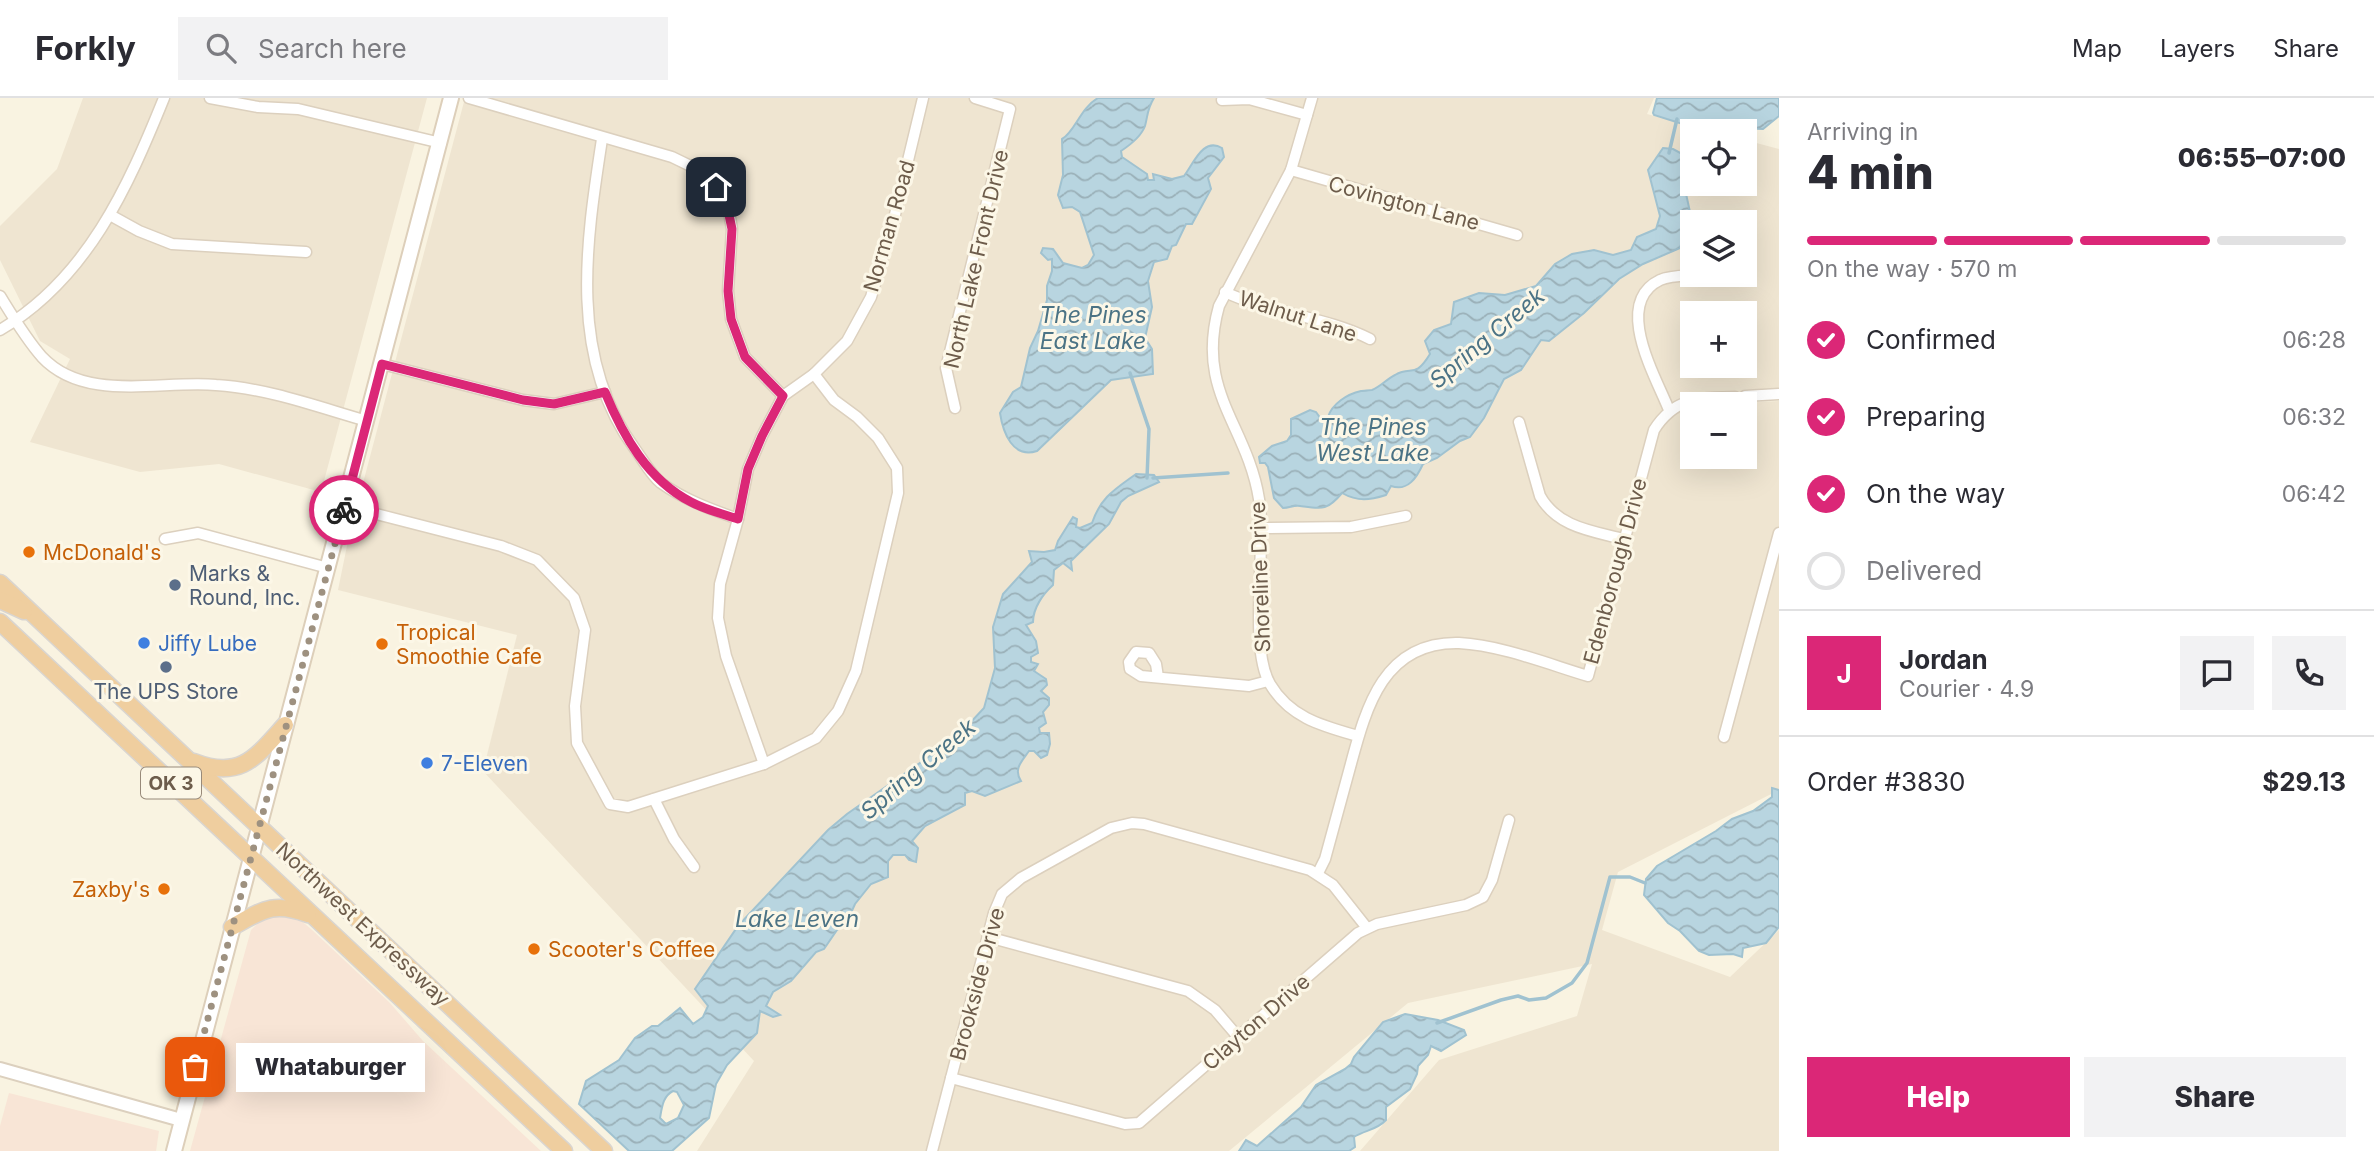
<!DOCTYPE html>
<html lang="en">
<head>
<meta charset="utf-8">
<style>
  body { margin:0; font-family:Inter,sans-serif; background:#f2f2f3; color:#2b2b33; height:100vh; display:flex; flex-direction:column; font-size:26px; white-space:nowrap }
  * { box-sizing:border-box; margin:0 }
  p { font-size:23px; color:#7c7c81 }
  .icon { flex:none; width:38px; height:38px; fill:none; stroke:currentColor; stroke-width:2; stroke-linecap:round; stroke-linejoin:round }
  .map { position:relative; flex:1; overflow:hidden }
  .drawer { display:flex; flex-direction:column; background:#fff; width:595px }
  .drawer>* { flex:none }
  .controls { position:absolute; left:1680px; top:21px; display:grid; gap:14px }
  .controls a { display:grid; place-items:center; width:77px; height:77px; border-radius:0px; background:#fff; box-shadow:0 7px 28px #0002; font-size:35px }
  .pin { position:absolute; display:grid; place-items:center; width:60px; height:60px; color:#fff; margin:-30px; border-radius:14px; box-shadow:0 4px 10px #0006 }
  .courier { position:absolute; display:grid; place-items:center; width:70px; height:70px; margin:-35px; border:5px solid #db2777; border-radius:50%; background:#fff; color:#222; box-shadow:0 2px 9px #0007 }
  .bubble { position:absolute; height:49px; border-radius:0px; background:#fff; box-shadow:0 7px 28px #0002; font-size:23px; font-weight:800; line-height:49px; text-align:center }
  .summary em { font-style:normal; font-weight:800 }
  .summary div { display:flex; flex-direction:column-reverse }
  .summary { display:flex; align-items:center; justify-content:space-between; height:119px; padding:0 28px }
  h1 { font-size:46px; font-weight:800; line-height:52px }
  .bar { display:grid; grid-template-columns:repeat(4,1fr); gap:10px 7px; align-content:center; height:84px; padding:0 28px }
  .bar i { height:9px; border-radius:5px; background:#e1e1e2 }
  .bar .current { background:#db2777 }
  .bar p { grid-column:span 4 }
  .line { display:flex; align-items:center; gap:18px; padding:0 28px; border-top:2px solid #e1e1e2 }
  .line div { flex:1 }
  .round { display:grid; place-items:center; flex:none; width:74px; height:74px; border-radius:0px; background:#f2f2f3 }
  ol { padding:0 28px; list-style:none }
  li { display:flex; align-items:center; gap:21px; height:77px }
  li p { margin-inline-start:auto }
  li .icon { padding:7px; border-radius:50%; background:#db2777; color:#fff; stroke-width:4 }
  li:last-child { color:#7c7c81 }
  li i { width:38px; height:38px; border:4px solid #e1e1e2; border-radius:50% }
  .primary-button { display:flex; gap:14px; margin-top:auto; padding:14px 28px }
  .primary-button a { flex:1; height:80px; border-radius:0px; background:#db2777; color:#fff; font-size:28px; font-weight:800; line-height:80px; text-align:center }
  .primary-button a+a { background:#f2f2f3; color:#2b2b33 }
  header { display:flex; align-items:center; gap:42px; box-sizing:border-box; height:98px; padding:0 35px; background:#fff; border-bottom:2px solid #e1e1e2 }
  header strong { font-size:33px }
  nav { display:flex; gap:38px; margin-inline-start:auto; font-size:24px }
  .search { width:490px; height:63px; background:#f2f2f3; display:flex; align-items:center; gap:18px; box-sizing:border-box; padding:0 24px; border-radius:0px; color:#7c7c81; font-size:26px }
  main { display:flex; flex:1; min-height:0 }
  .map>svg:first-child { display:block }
</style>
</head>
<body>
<header>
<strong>Forkly</strong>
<div class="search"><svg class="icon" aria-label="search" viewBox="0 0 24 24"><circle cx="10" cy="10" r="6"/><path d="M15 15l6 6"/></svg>Search here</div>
<nav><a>Map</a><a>Layers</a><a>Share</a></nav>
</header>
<main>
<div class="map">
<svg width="1779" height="1053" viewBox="0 0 1779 1053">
  <defs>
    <pattern id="water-waves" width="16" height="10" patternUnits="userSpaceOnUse" patternTransform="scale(1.75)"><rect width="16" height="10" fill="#b8d5e0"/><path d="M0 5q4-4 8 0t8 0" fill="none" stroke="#9ab0b8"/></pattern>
  </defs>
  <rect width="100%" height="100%" fill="#f9f3e1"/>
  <!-- residential -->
  <g fill="#efe5d1" fill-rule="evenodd">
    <polygon points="83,0 427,0 321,394 219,366 140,374 30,344 70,261 40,243 0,162 0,128 57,71"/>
    <path d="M465 0H1654L1647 16 1712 33H1692V86H1745V42L1779 51V290L1742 292 1738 305 1779 303V692L1618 774 1602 832 1730 879 1779 832V1053H1360L1439 962 1577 918 1592 866 1408 905 1229 1053H697L754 963 483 673 517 537 338 492 349 438ZM1692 124H1745V177H1692ZM1692 215H1745V268H1692ZM1692 306H1745V359H1692Z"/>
  </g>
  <!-- commercial -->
  <g fill="#f8e5d6">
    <polygon points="281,814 298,820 311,831 390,905 423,943 541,1053 190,1053 251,832 260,823"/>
    <polygon points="9,995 159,1033 156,1053 0,1053 0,1028"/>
  </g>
  <!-- water -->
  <g fill="url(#water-waves)" stroke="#a0c2d0" stroke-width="2" fill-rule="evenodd">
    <path d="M1098 0H1154C1147 11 1148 17 1145 28 1141 39 1130 47 1121 53L1122 59 1147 76 1148 82H1154L1153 76 1172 81 1184 78C1194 65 1203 39 1222 50L1224 59 1208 80 1211 91 1192 126H1186L1176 147 1172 148 1167 161 1154 164 1148 183 1152 209 1145 240 1152 251 1153 276 1111 282 1037 353C1013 361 1003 335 1000 315L1013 294 1021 289 1030 250 1038 233 1047 202V188L1052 173V161L1048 162 1041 155 1043 150 1053 151 1063 165 1082 170 1088 167 1094 157 1080 114 1072 109 1063 110 1058 97 1063 77 1062 41C1075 34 1080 10 1098 0Z"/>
    <polygon points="1657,0 1779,0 1779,18 1763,31 1689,28 1654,17 1653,15"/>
    <path d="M1663 50 1673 51 1684 57 1687 72 1683 82 1690 114 1680 150 1643 166 1619 181 1584 215 1549 243 1541 242 1521 272 1504 281 1484 320 1470 339 1460 343 1437 360 1423 366C1417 379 1408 394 1391 388L1386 397C1370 402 1358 404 1342 395 1327 413 1322 411 1300 408 1293 407 1290 410 1283 410L1274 400 1268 369 1265 365H1260L1259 359 1272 348 1287 343 1291 337V321L1310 312 1316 314 1321 321 1328 319C1332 306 1347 296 1361 293 1362 293 1371 292 1372 292 1380 289 1387 281 1395 277 1412 267 1414 282 1430 256L1425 243 1434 232 1451 226 1454 204 1479 195 1505 197 1536 188 1555 166 1572 156 1594 152 1613 157 1631 152 1637 139 1656 131 1660 118 1648 72Z"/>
    <path d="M1136 376 1154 377 1159 384 1128 398 1121 404 1109 426 1071 463 1072 472 1063 465 1054 472 1053 487C1043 496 1033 510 1033 524L1026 527 1036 543 1038 555 1031 559V564L1038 566 1034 573 1046 581 1047 587 1041 593 1049 600V607L1043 614 1046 625 1039 630 1040 635H1049L1050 646 1047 657 1041 660 1034 653H1029C1022 663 1013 671 1021 683L985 698 972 693 965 695V707L925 728 912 743 918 750 916 764 909 762 905 757H893L888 763V779L871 786 855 806 846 826 837 832 824 851 816 854 791 883 773 894 766 908 780 917 773 919 760 913 757 935 727 967 716 986 709 1020 672 1053H629L579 1006 586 983 619 962 635 940 652 928H658L680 910 693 926 703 919 708 908 695 891 738 828 828 732 847 716 957 639 984 610 995 570 993 529 1003 496 1032 464 1029 453 1044 454 1055 452 1058 443 1073 419 1077 421 1076 429 1080 430 1092 425C1101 399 1114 392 1136 376ZM673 993 677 994 684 1007 678 1020 666 1026 660 1020C662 1009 663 998 673 993Z"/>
    <polygon points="1772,690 1779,692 1779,829 1766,845 1743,850 1742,859 1733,856 1709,857 1699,853 1680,833 1668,825 1644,797 1646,781 1657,768 1716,733 1732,721 1753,713 1772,699"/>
    <path d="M1405 916 1438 922 1464 932 1466 937 1441 953 1431 948 1428 957 1418 968 1417 976 1410 991 1386 1009V1022C1377 1032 1365 1032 1354 1039L1355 1049 1349 1053H1239L1246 1042 1257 1048 1301 1009 1316 987 1345 971 1351 966 1354 959 1383 924Z"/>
  </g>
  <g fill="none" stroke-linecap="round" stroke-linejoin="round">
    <!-- stream -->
    <g stroke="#a0c2d0" stroke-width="3.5">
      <polyline points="1669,55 1677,21"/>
      <polyline points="1130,275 1149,331 1147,380"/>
      <polyline points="1153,380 1228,375"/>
      <polyline points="1437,925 1501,902 1518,898 1529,902 1546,900 1572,885 1587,865 1610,779 1630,779 1645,785"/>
    </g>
    <defs>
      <g id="minor">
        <polyline points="210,0 258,9 298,11 441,45"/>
        <polyline points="469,0 672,59 705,75 727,103 732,131 728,193 731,221 745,259 783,298"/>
        <path d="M1312 0 1291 72 1219 208C1195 294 1247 326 1259 401 1267 449 1248 548 1270 586 1290 620 1323 628 1358 638"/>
        <polyline points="1222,2 1249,1 1307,17"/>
        <path d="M602 41C586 145 568 260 635 351 643 362 651 377 661 385 685 402 710 411 738 421"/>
        <polyline points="1291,72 1517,137"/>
        <polyline points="110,117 139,133 172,146 306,154"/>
        <path d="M1225 194C1271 216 1324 218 1370 241"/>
        <path d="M0 198C13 219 26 241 42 259 85 305 161 282 216 287 267 290 318 309 367 323"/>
        <path d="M0 232C87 181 128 89 164 0"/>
        <polyline points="382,266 523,302 554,306 605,294"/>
        <polyline points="1745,298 1779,296"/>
        <polyline points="955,310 946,270 1010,11 975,0"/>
        <path d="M1669 312C1656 279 1612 205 1660 182 1671 177 1686 178 1698 177"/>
        <path d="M1519 324 1540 398C1557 429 1592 433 1623 441"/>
        <polyline points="345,408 501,448 537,462 574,500 585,532 575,608 577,645 610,706 628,709 764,666 816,640 838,613 856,573 898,395 897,370 878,340 857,319 834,302 814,276"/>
        <polyline points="1262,430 1351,429 1406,418"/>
        <polyline points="165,441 198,435 328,470"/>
        <polyline points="1158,579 1156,566 1149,555 1136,554 1129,564 1130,571 1141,578 1249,588 1268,583"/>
        <polyline points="1724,639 1779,435"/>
        <polyline points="764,666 726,558 718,520 720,486 738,421 748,371 762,338 783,298 814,276 847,243 871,199 892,129 923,0"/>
        <polyline points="654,701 674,741 694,769"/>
        <path d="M1318 775 1325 761C1333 732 1341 702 1349 673 1365 614 1381 543 1459 545 1500 547 1548 566 1588 578L1654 332C1675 299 1699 300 1735 299"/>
        <polyline points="988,839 1188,893 1215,912 1239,940"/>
        <polyline points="951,980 1125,1026 1139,1025 1358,835 1377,826 1466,807 1483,799 1492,782 1509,722"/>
        <polyline points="932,1053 994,815 1002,796 1021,780 1111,730 1132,725 1144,726 1310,772 1333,787 1367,830"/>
      </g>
      <polyline id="tertiary" points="0,971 181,1022"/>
      <polyline id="secondary" points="174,1053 451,0"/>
      <g id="trunk">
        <polyline points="0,485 604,1053"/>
        <polyline points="0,502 24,513"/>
        <polyline points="0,524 564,1053"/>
        <path d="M194 664C241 682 256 659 285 627"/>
        <path d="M232 829C263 812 273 803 308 816"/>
      </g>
    </defs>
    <!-- minor casing -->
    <use href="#minor" stroke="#dcd0be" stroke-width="13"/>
    <!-- tertiary casing -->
    <use href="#tertiary" stroke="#dcd0be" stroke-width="16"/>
    <!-- secondary casing -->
    <use href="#secondary" stroke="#ddcfba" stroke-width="18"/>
    <!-- trunk casing -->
    <use href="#trunk" stroke="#d9d5d0" stroke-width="19"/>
    <!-- minor -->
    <use href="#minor" stroke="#fff" stroke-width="10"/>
    <!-- tertiary -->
    <use href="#tertiary" stroke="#fff" stroke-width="12"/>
    <!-- secondary -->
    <use href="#secondary" stroke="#fff" stroke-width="14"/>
    <!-- trunk -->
    <use href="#trunk" stroke="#efce9f" stroke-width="16"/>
  </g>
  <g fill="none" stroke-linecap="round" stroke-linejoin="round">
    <!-- done -->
    <polyline stroke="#9e9180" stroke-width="7" stroke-dasharray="0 12.6" points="195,969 344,412"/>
    <!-- route -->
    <path stroke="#db2777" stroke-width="9" d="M344 412 382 266 523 302 554 306 605 294C623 338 648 382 691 404 706 412 723 416 738 421L748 371 762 338 783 298 745 259 731 221 728 193 732 131 726 103 716 89"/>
  </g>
  <!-- markers -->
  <g fill="#e8710a" stroke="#fcf7e7" stroke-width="2.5">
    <circle cx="29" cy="454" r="7"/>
    <circle cx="382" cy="546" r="7"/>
    <circle cx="164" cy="791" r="7"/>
    <circle cx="534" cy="851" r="7"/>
  </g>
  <g fill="#5c6f8a" stroke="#fcf7e7" stroke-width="2.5">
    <circle cx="175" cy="487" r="7"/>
    <circle cx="166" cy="569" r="7"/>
  </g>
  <g fill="#3f7fe0" stroke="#fcf7e7" stroke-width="2.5">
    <circle cx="144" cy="545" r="7"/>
    <circle cx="427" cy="665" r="7"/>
  </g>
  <g text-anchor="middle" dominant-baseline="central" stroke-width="6" stroke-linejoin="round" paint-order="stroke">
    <!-- shield labels -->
    <rect fill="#fcf7e7" stroke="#988a7a" stroke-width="2" x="141" y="669.5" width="60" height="31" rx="5"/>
    <g font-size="19" font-weight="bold" fill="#6d5c4b">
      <text x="171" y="685">OK 3</text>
    </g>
    <!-- street labels -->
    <g font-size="21" fill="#6d5c4b" stroke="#fcf7e7">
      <text transform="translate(1404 105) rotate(15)">Covington Lane</text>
      <text transform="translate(889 128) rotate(-74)">Norman Road</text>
      <text transform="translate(976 161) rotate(-77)">North Lake Front Drive</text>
      <text transform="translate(1298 218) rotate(18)">Walnut Lane</text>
      <text transform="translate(1615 473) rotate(-75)">Edenborough Drive</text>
      <text transform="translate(1260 479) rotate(-92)">Shoreline Drive</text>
      <text transform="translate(363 826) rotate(43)">Northwest Expressway</text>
      <text transform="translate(977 886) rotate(-75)">Brookside Drive</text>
      <text transform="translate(1256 924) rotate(-41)">Clayton Drive</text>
    </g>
    <!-- food labels -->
    <g font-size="21" fill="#c56008" stroke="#fcf7e7" text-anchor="start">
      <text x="43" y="454">McDonald's</text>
      <text x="396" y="534">Tropical<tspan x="396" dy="24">Smoothie Cafe</tspan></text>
      <text x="150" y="791" text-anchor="end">Zaxby's</text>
      <text x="548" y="851">Scooter's Coffee</text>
    </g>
    <!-- service labels -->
    <g font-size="21" fill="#4e5e75" stroke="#fcf7e7" text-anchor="start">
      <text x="189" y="475">Marks &amp;<tspan x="189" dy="24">Round, Inc.</tspan></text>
      <text x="166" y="593" text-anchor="middle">The UPS Store</text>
    </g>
    <!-- shop labels -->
    <g font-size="21" fill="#366cbe" stroke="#fcf7e7" text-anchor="start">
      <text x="158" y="545">Jiffy Lube</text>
      <text x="441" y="665">7-Eleven</text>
    </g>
    <!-- water labels -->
    <g font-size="23" font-style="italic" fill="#4b7385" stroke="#fcf7e7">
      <text x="1093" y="217">The Pines<tspan x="1093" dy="26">East Lake</tspan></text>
      <text transform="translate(1487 240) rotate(-40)">Spring Creek</text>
      <text x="1373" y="329">The Pines<tspan x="1373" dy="26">West Lake</tspan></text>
      <text transform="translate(918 671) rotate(-40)">Spring Creek</text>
      <text x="797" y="821">Lake Leven</text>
    </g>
  </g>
</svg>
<div class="controls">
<a><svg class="icon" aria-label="locate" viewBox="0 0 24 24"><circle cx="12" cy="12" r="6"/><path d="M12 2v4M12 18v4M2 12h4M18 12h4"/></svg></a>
<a><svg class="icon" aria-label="layers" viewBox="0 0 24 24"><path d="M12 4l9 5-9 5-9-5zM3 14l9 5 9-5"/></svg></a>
<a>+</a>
<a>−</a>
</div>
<div class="pin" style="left:195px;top:969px;background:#ea580c"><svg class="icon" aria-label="bag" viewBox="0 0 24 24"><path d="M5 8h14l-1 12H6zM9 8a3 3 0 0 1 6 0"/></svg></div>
<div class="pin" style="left:716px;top:89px;background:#1f2937"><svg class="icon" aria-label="home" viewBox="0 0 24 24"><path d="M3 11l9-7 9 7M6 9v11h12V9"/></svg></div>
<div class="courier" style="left:344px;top:412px"><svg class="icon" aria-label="bike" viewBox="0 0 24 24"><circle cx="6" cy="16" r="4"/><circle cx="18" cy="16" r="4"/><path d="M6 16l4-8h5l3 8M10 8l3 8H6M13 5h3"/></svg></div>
<div class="bubble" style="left:236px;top:945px;width:189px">Whataburger</div>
</div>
<section class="drawer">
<div class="summary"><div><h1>4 min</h1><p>Arriving in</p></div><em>06:55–07:00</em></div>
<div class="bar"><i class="current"></i><i class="current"></i><i class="current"></i><i></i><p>On the way · 570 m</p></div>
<ol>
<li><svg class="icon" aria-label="check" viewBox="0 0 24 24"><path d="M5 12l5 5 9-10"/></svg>Confirmed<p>06:28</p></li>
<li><svg class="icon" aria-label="check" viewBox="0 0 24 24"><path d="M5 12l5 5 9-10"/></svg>Preparing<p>06:32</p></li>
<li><svg class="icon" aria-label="check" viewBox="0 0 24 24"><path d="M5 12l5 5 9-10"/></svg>On the way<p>06:42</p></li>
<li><i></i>Delivered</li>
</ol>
<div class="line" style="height:126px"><b class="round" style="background:#db2777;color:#fff">J</b><div><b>Jordan</b><p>Courier · 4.9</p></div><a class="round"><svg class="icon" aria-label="chat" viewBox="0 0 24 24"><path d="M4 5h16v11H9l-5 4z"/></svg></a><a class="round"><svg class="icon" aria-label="phone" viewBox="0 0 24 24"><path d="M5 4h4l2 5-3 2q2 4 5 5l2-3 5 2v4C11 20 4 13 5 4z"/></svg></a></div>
<div class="line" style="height:91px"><div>Order #3830</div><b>$29.13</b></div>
<div class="primary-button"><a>Help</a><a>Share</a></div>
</section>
</main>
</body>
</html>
